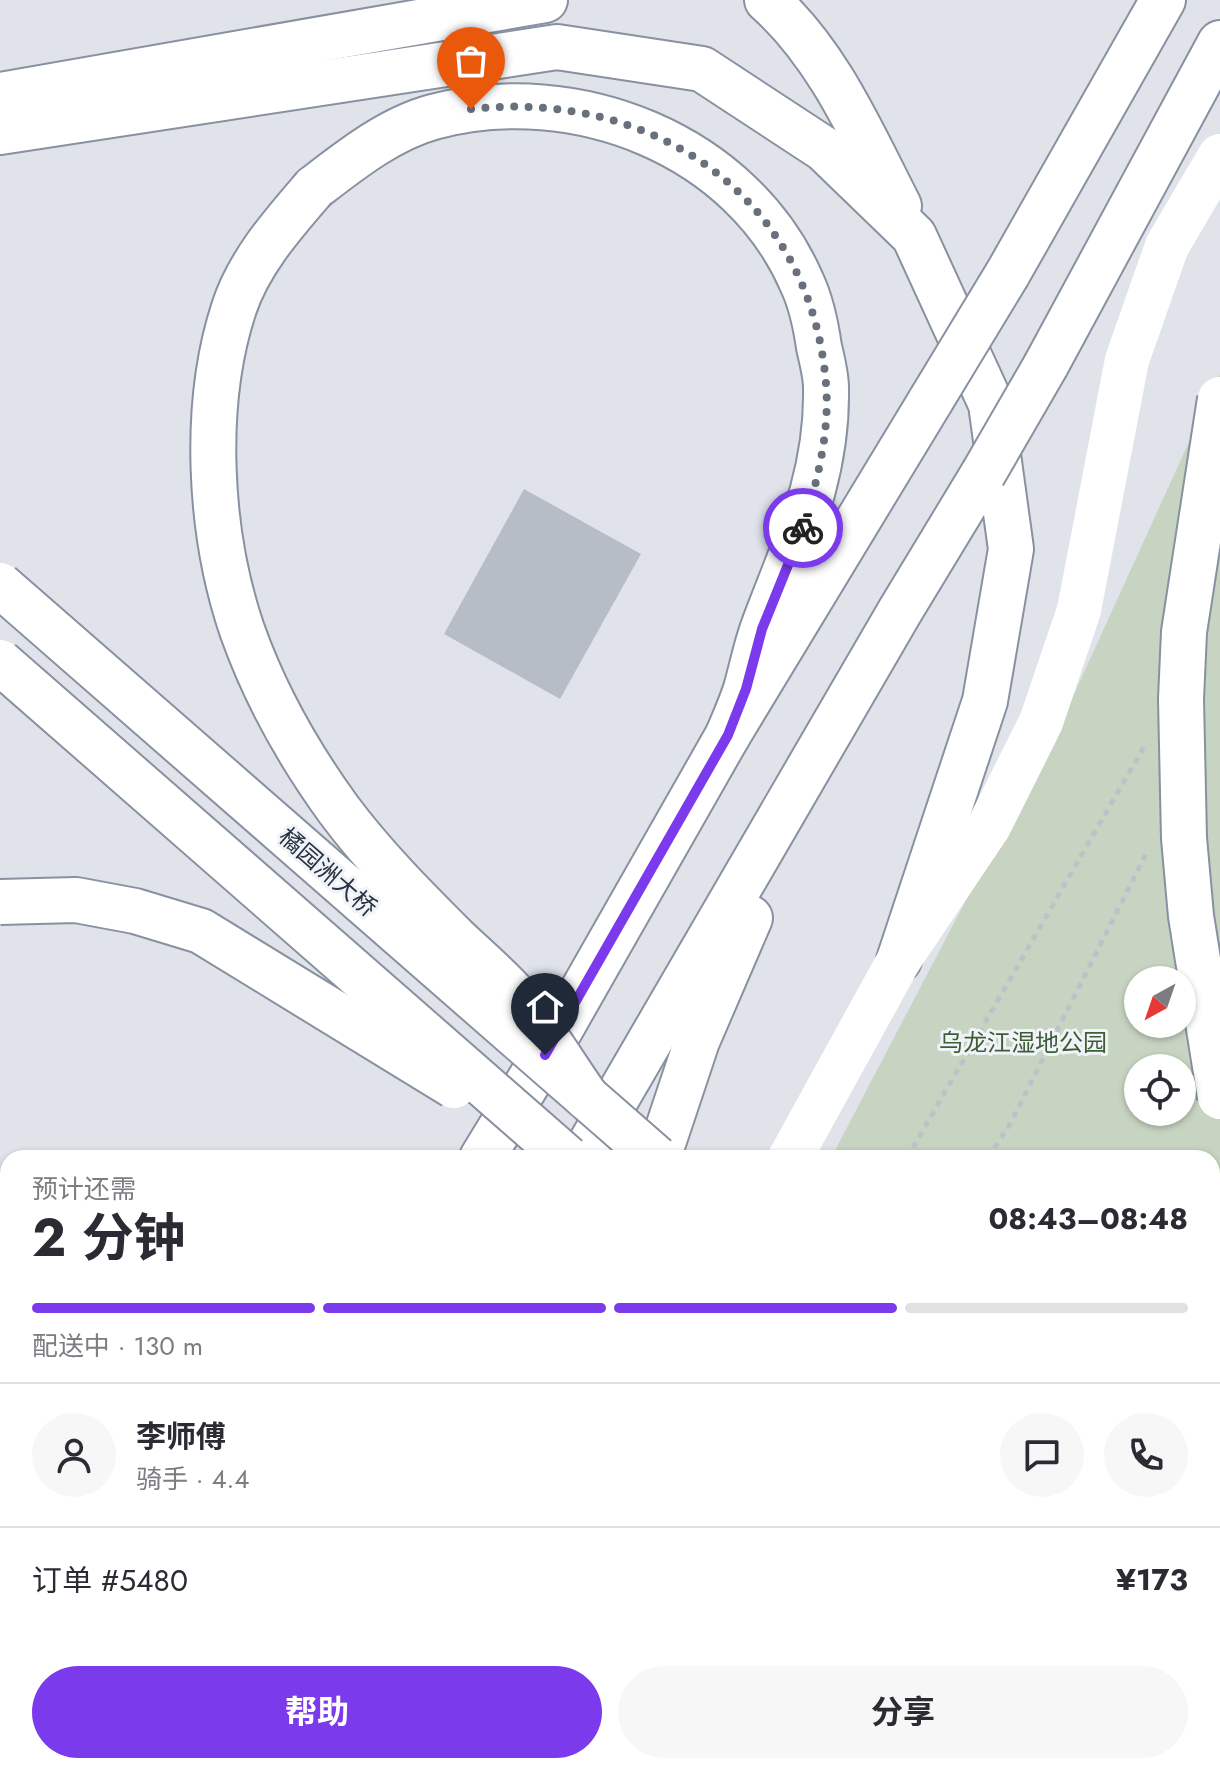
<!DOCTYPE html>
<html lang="zh">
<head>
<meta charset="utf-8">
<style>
  body { margin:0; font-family:Jost,"Noto Sans SC",sans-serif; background:#f7f7f7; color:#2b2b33; height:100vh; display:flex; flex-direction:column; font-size:30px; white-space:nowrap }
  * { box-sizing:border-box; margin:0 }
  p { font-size:26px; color:#7c7c81 }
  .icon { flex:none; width:44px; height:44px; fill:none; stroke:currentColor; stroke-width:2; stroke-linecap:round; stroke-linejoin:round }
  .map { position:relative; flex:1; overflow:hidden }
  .sheet { position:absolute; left:0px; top:1150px; width:1220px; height:624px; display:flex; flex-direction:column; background:#fff; border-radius:24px 24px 0 0; box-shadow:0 2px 6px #0004 }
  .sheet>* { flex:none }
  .needle { width:52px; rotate:220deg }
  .fabs { position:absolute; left:1124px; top:966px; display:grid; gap:16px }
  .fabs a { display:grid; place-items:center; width:72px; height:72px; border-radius:50%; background:#fff; box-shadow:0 2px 6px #0004; font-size:40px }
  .pin { position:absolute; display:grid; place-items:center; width:68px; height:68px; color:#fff; margin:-82px -34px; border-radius:50% 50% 50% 0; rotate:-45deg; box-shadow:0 0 8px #0007 }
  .pin .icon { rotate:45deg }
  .courier { position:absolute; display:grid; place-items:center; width:80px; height:80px; margin:-40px; border:6px solid #7c3aed; border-radius:50%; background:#fff; color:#222; box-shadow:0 2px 10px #0007 }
  .summary em { font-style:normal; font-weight:700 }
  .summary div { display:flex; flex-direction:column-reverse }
  .summary { display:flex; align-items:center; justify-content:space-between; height:136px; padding:0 32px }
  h1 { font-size:52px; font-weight:700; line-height:60px }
  .bar { display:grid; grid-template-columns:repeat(4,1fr); gap:12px 8px; align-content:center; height:96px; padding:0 32px }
  .bar i { height:10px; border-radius:6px; background:#e1e1e2 }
  .bar .active { background:#7c3aed }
  .bar p { grid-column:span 4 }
  .line { display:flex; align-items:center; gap:20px; padding:0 32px; border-top:2px solid #e1e1e2 }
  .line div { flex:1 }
  .round { display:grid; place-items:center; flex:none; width:84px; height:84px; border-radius:42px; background:#f7f7f7 }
  .cta { display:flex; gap:16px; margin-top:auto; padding:16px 32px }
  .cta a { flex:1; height:92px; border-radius:48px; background:#7c3aed; color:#fff; font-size:32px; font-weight:700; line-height:92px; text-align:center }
  .cta a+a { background:#f7f7f7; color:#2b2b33 }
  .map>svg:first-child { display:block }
</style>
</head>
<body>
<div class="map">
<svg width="1220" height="1774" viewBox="0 0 1220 1774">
  <rect width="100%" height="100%" fill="#e0e4ea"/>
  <!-- green -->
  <path fill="#c6d4c1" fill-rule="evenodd" d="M1220 374V1527L1212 1557V1158H831L1075 692ZM1138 980H1182V1024H1138ZM1138 1068H1182V1112H1138Z"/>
  <!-- water -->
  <polygon fill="#9bb2ca" points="1220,1484 1220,1774 1059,1774 1067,1766 1212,1766 1212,1509"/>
  <!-- pier -->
  <polygon fill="#e0e4ea" points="1212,1606 1220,1613 1220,1760 1212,1753"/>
  <!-- building -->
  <g fill="#b7bdc6">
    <polygon points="524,489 641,554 560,699 444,634"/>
    <polygon points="8,1259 8,1467 0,1468 0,1260"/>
  </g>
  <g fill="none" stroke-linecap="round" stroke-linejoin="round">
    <defs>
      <g id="highway">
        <path d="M767 0C828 54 862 134 899 206"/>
        <polyline points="0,95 545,0"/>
        <polyline points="0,132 557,47 702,69 824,149 914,236 991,404 1011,549 985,701 899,960"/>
        <path d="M314 188C349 161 389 129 433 117 575 79 742 144 802 283 811 302 816 326 819 347 822 360 826 375 826 388 828 477 794 545 764 625 756 646 752 668 746 689 741 705 734 720 728 735"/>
        <polyline points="1008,273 1163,0"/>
        <polyline points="1046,365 1220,43"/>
        <polyline points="482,1158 560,1030 728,735 931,400"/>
        <polyline points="582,1158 900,611 983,474"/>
        <polyline points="658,1158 697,1041 750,918"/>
        <polyline points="1212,1643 1220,1650"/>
        <polyline points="0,1705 8,1703"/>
        <polyline points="1212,1721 1220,1728"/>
        <polyline points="125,1774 129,1766"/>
        <polyline points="220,1774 225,1766"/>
        <polyline points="363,1774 374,1766"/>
      </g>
    </defs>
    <!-- highway casing -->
    <use href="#highway" stroke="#8791a0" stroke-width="48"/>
    <!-- path -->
    <g stroke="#bec2c8" stroke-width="5" stroke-dasharray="6 6" stroke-linecap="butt">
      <polyline points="907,1158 1145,745"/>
      <polyline points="988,1158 1010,1124 1148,850"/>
      <polyline points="545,1774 550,1766"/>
      <polyline points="655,1774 659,1766"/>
    </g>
    <!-- secondary -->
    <g stroke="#fff" stroke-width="44">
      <polyline points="790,1158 899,960 989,826 1041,722 1079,610 1127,360 1167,246 1220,156"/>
      <polyline points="466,1774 473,1766"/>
    </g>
    <!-- highway -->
    <use href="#highway" stroke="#fff" stroke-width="44"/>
    <defs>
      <g id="highway-bridge">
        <path d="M314 188C283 224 249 262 234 308 202 405 209 533 242 630 265 695 299 755 339 810 374 857 416 899 457 940 477 959 500 978 518 999 543 1030 564 1065 587 1098"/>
        <polyline points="1220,399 1184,632 1181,699 1184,838 1191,916 1220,1097"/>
        <polyline points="931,400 1008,273"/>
        <polyline points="983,474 1046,365"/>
        <polyline points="0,585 656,1158"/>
        <polyline points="0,662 567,1158"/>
        <polyline points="0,902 76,900 135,911 201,931 454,1086"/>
      </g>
    </defs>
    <!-- highway-bridge casing -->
    <use href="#highway-bridge" stroke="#8791a0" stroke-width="48" stroke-linecap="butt"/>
    <!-- highway-bridge -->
    <use href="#highway-bridge" stroke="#fff" stroke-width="44"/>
  </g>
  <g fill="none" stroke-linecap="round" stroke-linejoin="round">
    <!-- done -->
    <path stroke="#68707c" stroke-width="8" stroke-dasharray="0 14.4" d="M471 109C652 89 811 196 826 384 830 433 817 482 803 528"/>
    <!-- route -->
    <polyline stroke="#7c3aed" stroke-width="10" points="545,1055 728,735 746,689 762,629 803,528"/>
  </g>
  <g text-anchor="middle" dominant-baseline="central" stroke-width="6" stroke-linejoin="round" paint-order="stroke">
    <!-- street labels -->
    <g font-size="24" fill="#283241" stroke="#f0f3f7">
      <text transform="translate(328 872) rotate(41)">橘园洲大桥</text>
    </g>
    <!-- park labels -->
    <g font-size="24" fill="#3d5d36" stroke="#f0f3f7">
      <text x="1023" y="1042">乌龙江湿地公园</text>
    </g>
  </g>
</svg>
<div class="fabs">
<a><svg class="needle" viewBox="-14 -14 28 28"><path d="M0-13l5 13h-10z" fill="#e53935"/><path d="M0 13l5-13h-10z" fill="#7c7c81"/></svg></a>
<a><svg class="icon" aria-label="locate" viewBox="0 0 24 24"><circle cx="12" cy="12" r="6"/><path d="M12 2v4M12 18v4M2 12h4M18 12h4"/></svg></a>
</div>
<div class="pin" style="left:471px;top:109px;background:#ea580c"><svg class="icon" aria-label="bag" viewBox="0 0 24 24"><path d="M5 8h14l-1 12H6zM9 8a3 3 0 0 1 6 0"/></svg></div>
<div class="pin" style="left:545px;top:1055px;background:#1f2937"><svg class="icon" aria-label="home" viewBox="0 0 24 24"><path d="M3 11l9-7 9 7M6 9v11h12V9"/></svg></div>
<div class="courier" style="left:803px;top:528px"><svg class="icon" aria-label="bike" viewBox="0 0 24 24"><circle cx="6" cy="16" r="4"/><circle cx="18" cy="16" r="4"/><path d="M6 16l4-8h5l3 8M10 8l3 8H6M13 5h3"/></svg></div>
<section class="sheet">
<div class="summary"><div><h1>2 分钟</h1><p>预计还需</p></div><em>08:43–08:48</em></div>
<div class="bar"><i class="active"></i><i class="active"></i><i class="active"></i><i></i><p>配送中 · 130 m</p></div>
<div class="line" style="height:144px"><a class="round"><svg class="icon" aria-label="person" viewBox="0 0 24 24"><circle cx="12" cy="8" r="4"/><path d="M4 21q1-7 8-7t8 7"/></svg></a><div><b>李师傅</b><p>骑手 · 4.4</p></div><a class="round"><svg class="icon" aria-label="chat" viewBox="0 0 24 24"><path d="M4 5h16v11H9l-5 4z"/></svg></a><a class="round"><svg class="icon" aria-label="phone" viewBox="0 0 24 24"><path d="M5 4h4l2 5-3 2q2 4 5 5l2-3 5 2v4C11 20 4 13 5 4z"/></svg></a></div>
<div class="line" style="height:104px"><div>订单 #5480</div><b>¥173</b></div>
<div class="cta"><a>帮助</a><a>分享</a></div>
</section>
</div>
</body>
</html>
